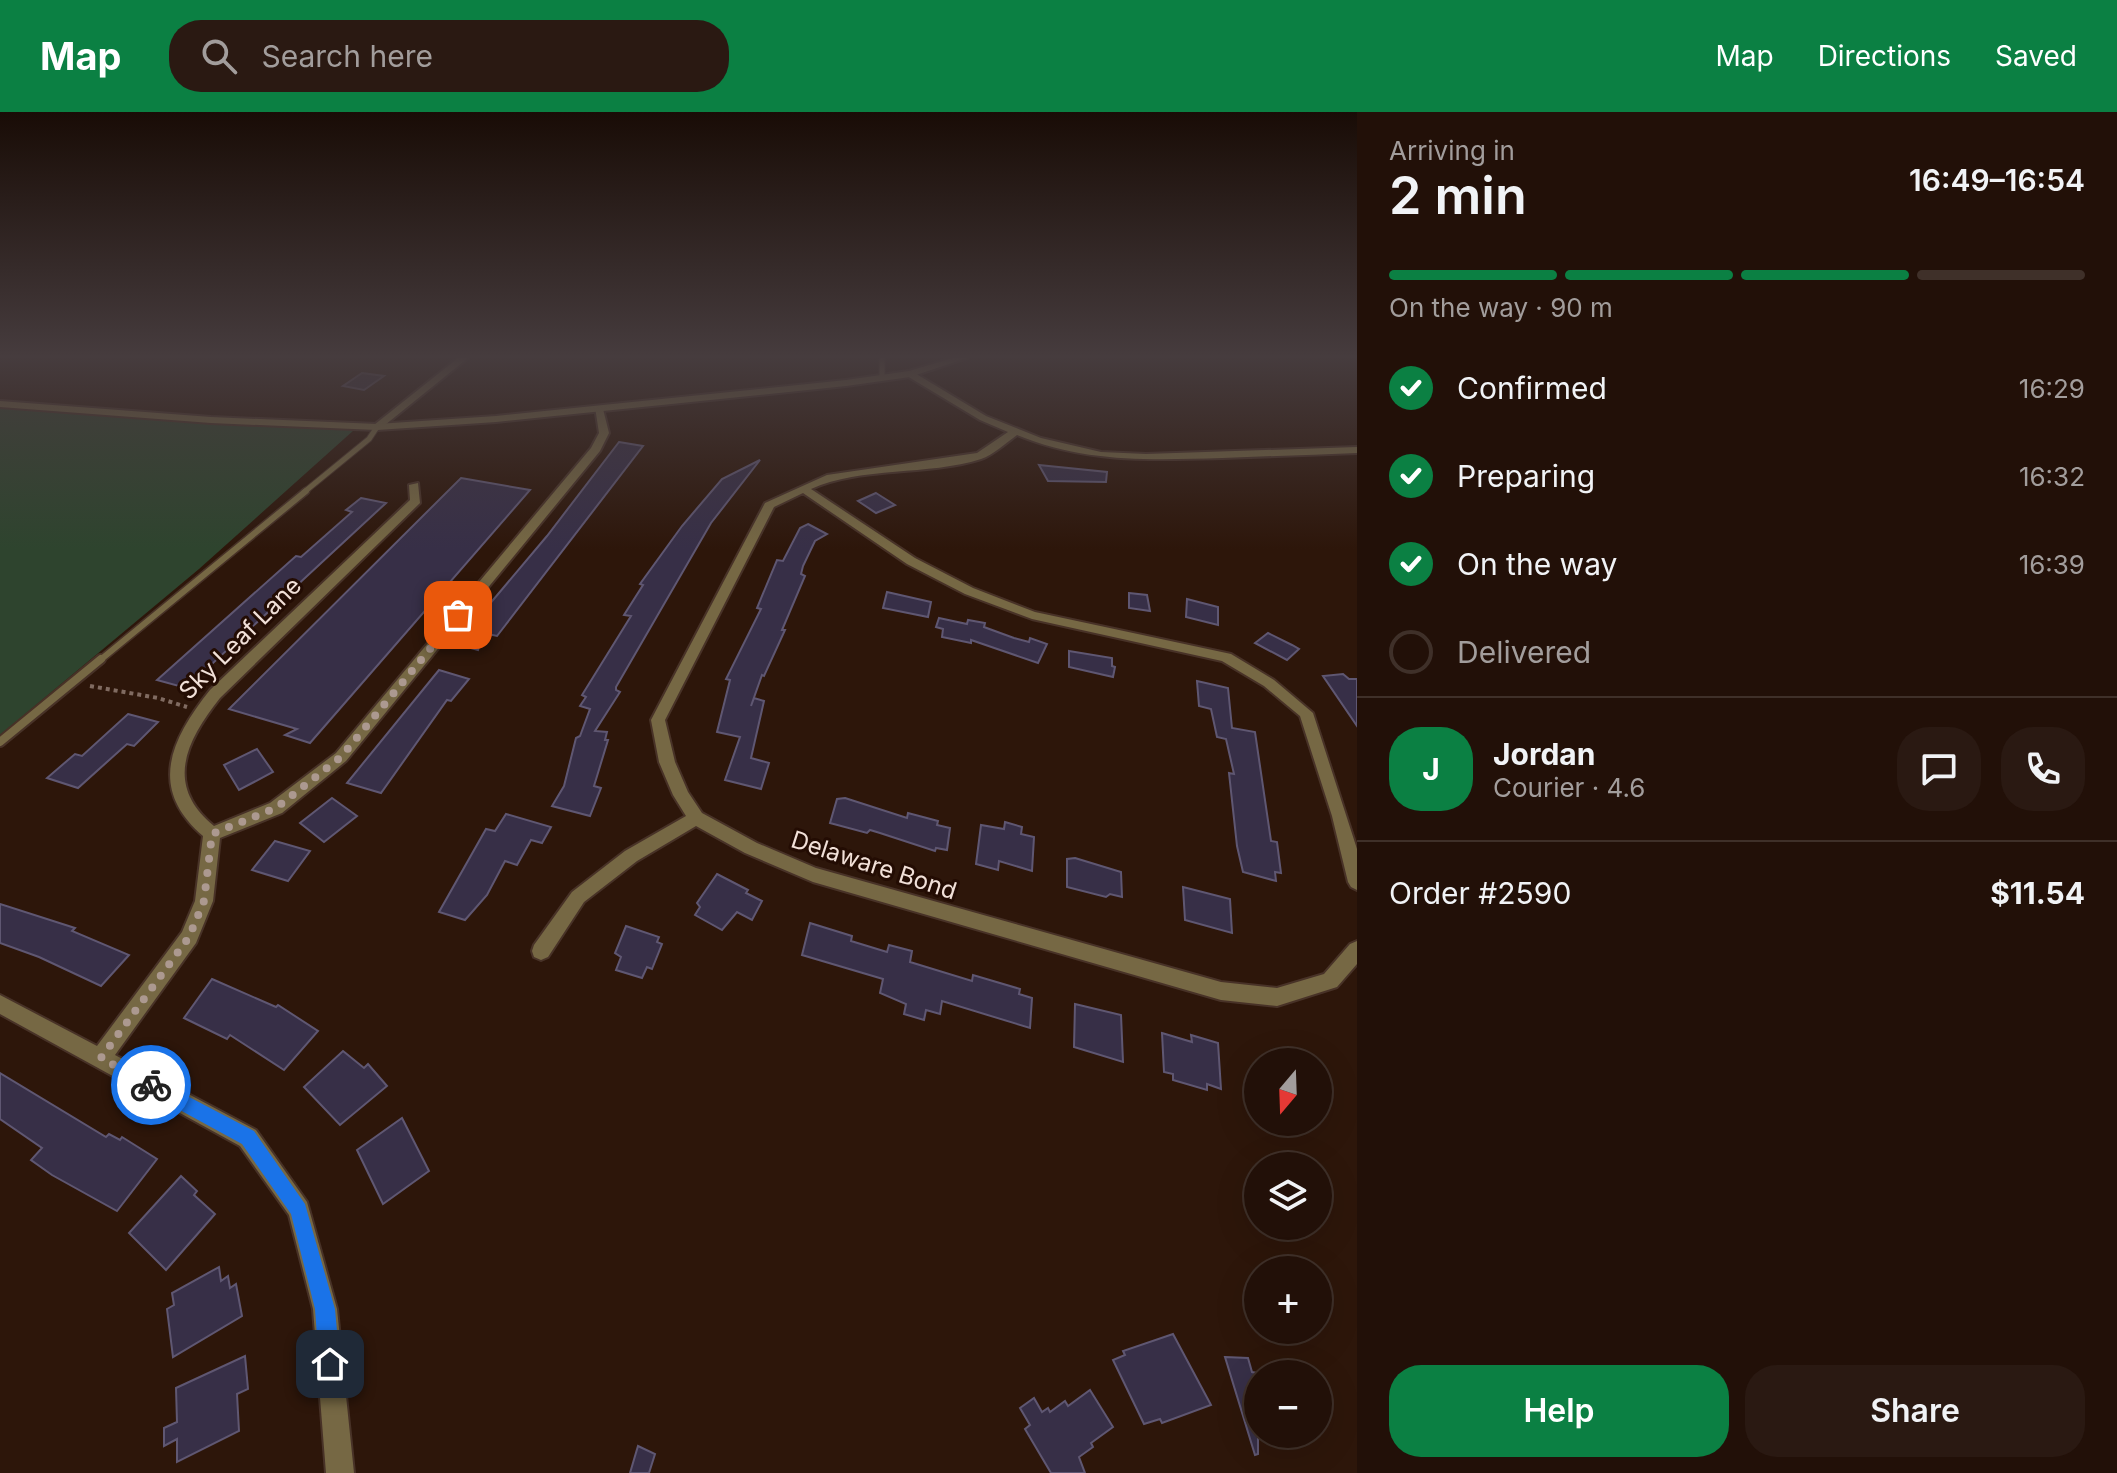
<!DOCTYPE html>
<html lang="en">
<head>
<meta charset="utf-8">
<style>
  body { margin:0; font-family:Inter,sans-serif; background:#2a1912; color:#f1f3f6; height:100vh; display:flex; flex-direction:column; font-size:30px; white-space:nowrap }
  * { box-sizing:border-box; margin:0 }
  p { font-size:26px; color:#a29d9c }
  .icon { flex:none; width:44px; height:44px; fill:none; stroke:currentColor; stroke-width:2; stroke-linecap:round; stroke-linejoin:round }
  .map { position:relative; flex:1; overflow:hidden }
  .details { display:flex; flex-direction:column; background:#221008; width:760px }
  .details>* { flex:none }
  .needle { width:52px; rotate:199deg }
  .tools { position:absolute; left:1244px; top:936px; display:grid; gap:16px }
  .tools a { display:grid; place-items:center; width:88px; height:88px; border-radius:50%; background:#221008; box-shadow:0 8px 32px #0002,0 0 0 2px #3f3029; font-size:40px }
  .pin { position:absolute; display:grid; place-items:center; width:68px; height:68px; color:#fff; margin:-34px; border-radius:16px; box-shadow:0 4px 12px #0006 }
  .courier { position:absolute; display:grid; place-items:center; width:80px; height:80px; margin:-40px; border:6px solid #1a73e8; border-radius:50%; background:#fff; color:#222; box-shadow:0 2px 10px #0007 }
  .head em { font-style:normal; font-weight:600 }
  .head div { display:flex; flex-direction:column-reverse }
  .head { display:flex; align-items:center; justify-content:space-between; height:136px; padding:0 32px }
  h1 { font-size:52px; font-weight:600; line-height:60px }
  .bar { display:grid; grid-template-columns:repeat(4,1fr); gap:12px 8px; align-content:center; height:96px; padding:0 32px }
  .bar i { height:10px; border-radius:6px; background:#3f3029 }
  .bar .active { background:#0b8043 }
  .bar p { grid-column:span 4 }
  .line { display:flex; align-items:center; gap:20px; padding:0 32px; border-top:2px solid #3f3029 }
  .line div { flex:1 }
  .round { display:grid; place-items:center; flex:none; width:84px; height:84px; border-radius:32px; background:#2a1912 }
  ol { padding:0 32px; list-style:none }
  li { display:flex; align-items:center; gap:24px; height:88px }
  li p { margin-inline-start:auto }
  li .icon { padding:8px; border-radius:50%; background:#0b8043; color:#fff; stroke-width:4 }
  li:last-child { color:#a29d9c }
  li i { width:44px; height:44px; border:4px solid #3f3029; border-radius:50% }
  .cta { display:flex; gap:16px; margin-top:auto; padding:16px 32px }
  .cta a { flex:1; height:92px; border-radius:32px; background:#0b8043; color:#fff; font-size:32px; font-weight:600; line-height:92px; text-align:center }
  .cta a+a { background:#2a1912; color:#f1f3f6 }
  header { display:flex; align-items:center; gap:48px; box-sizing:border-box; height:112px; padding:0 40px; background:#0b8043; color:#fff }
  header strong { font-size:38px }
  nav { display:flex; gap:44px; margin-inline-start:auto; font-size:28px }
  .search { width:560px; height:72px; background:#2a1912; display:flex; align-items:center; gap:20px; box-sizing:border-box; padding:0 28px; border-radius:32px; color:#a29d9c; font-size:30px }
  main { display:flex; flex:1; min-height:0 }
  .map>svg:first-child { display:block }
</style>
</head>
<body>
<header>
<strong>Map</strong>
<div class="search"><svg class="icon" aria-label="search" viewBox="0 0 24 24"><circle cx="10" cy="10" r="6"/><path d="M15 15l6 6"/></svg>Search here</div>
<nav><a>Map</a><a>Directions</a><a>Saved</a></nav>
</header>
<main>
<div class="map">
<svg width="1357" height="1361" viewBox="0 0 1357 1361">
  <rect width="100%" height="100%" fill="#2d160a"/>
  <!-- green -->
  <polygon fill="#2e442e" points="0,290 100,302 354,318 199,457 0,623"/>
  <!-- building -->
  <g fill="#372f47" stroke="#5f5772" stroke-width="2">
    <polygon points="362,261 384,264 364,278 343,274"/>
    <polygon points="619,330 643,334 497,524 483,521 478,538 456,532 547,424"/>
    <polygon points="760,348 711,411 616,575 616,578 620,580 595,619 607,620 605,628 608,628 594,674 601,676 590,704 552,694 564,674 576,626 580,624 590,597 580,594 586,585 582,583 631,504 624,503 643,473 640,472 682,414 722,367"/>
    <polygon points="1039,353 1107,360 1106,370 1048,369"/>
    <polygon points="461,366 530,378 310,631 285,623 297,617 229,597"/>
    <polygon points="876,381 895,393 876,401 858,389"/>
    <polygon points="361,386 386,391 186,576 157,568 296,444 301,445 352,400 346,398"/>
    <polygon points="808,412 827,422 815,429 803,454 801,462 805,464 782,518 785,518 764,564 762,563 751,594 754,586 764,589 751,646 769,651 761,677 725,668 740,625 717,620 730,568 726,567 761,497 757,496 777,448 783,449 800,416"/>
    <polygon points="887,480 931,490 928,505 883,496"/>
    <polygon points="1129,481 1147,483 1150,499 1129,496"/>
    <polygon points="1187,487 1218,495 1218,513 1186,505"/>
    <polygon points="939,506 967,512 968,508 985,511 984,515 1014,526 1029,530 1030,526 1047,532 1038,551 971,528 971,531 942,525 943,517 936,515"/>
    <polygon points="1268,521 1292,533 1299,537 1287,548 1255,531"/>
    <polygon points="1069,539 1112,546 1112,554 1115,555 1113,565 1069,555"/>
    <polygon points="439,558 469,567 451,589 447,588 381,681 347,671"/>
    <polygon points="1343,562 1349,567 1357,567 1357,614 1323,564"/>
    <polygon points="1197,569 1228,576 1232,616 1255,620 1271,729 1277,730 1281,761 1275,760 1276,769 1243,760 1237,734 1229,661 1234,662 1226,627 1217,625 1211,597 1199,594"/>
    <polygon points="128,602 158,610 134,634 127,632 78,676 47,666 75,642 82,644"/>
    <polygon points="257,637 273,660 239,678 224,653"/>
    <polygon points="332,686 357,704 324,730 300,711"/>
    <polygon points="845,686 907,706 908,701 938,709 937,713 950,716 947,738 936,736 935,739 880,721 870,718 867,721 830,711 837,687"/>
    <polygon points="506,702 551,715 542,731 531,728 517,753 505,749 487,783 465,808 439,800 486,717 495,719"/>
    <polygon points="1005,710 1022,715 1021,722 1034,725 1032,759 999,749 998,758 976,752 981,713 1004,717"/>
    <polygon points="275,729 310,739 288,769 252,758"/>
    <polygon points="1075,746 1121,760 1122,785 1110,782 1106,785 1067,775 1067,747"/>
    <polygon points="717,762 748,778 746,781 762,789 752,808 737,800 722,818 695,803 700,795 697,791"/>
    <polygon points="1183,775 1230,787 1232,821 1185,808"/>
    <polygon points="0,792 75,816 72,819 129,843 101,874 39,845 0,831"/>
    <polygon points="810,811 852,824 851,829 887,840 889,833 912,839 910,850 972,869 973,863 1020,877 1019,882 1032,886 1030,916 942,889 940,902 926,898 924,908 904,902 906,892 880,881 883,867 802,843"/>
    <polygon points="626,814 659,825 657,830 662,832 652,857 647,855 642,866 616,858 621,845 615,841"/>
    <polygon points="212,867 276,895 278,893 318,919 284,958 230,923 227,927 184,906"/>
    <polygon points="1075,892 1121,903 1123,950 1074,935"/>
    <polygon points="1162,921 1192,930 1191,923 1218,931 1221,977 1207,972 1207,978 1173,968 1173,962 1164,960"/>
    <polygon points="343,939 364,956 368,952 387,974 340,1013 304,975"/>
    <polygon points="0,961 106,1025 109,1022 120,1028 122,1025 157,1047 117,1099 52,1063 31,1048 42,1036 0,1007"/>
    <polygon points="402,1006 429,1059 383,1092 357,1038"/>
    <polygon points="181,1064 197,1079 194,1083 215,1102 166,1158 129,1121"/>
    <polygon points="219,1155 221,1169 228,1164 230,1176 236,1172 242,1204 173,1245 167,1197 174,1193 172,1181"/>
    <polygon points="1173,1222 1211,1293 1162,1311 1160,1307 1144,1312 1113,1248 1125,1243 1123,1239"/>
    <polygon points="245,1244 248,1277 237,1282 239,1319 177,1350 177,1327 164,1334 164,1316 177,1310 176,1276"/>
    <polygon points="1225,1245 1248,1246 1252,1260 1258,1261 1258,1342 1255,1343"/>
    <polygon points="1090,1278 1113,1315 1091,1331 1093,1335 1079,1345 1085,1361 1051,1361 1025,1317 1030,1313 1020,1296 1034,1286 1042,1300 1048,1296 1050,1300 1065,1289 1068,1294"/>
    <polygon points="638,1334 655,1342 649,1361 630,1361"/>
  </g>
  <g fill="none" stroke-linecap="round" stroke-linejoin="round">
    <defs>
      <g id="service-far2">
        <polyline points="882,246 882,266"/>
        <polyline points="303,381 369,327 377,315"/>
      </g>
      <polyline id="service-far1" points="99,549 306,379"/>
      <polyline id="service" points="0,630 101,547"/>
      <g id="minor">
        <polygon points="458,246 468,246 380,317 374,317 374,313"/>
        <path d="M907 260H913L986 304 1041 326 1101 340 1146 342 1357 335V341C1312 343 1267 344 1222 346 1150 348 1085 351 1017 323 1006 331 993 343 981 347 928 364 862 354 811 377L915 446 973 476 1035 500 1231 542 1274 568 1313 601 1357 737V778L1351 775 1348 770 1332 704 1300 604 1264 574 1222 549 1032 507 965 482 907 452 803 381 774 395 665 608 675 650 688 680 702 701 757 731 816 756 1221 870 1277 876 1324 862 1350 832 1357 829V852L1337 875 1277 894 1221 888 813 770 745 741 696 714 637 749 584 790 548 845 541 848 534 845 532 839 534 833 572 780 625 739 686 704 673 683 659 650 651 608 765 391 827 363 977 341 1008 320 980 308 907 264Z"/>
        <path d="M595 295 603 297 609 321 600 339 346 649 282 701 220 726 213 789 196 831 115 943 256 1018 307 1090 337 1197 354 1361H326L313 1197 289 1103 240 1034 0 902V883L97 934 182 820 195 789 203 724C148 677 170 628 210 578L410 388 409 373 418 371 420 391 220 586C186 629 164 673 214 714L270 691 336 641 591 336 599 321Z"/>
      </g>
      <polygon id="tertiary" points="953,246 967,246 910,265 846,274 496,310 377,318 211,311 0,295 0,289 211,305 377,312 496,304 846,268 909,259"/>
    </defs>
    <!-- service-far2 casing -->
    <use href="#service-far2" stroke="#483227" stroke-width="7"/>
    <!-- service-far1 casing -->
    <use href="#service-far1" stroke="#483227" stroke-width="9"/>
    <!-- service casing -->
    <use href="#service" stroke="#483227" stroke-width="12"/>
    <!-- minor casing -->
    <use href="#minor" stroke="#483227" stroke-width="4"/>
    <!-- tertiary casing -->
    <use href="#tertiary" stroke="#483227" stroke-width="4"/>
    <!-- path -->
    <polyline stroke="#806b61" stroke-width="4" stroke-dasharray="4 4" stroke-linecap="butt" points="90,574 158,586 187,595"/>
    <!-- service-far2 -->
    <use href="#service-far2" stroke="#766844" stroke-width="5"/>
    <!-- service-far1 -->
    <use href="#service-far1" stroke="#766844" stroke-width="6"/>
    <!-- service -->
    <use href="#service" stroke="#766844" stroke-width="8"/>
    <!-- minor -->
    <use href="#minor" fill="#766844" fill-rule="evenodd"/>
    <!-- tertiary -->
    <use href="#tertiary" fill="#766844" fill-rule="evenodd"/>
  </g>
  <!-- sky -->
  <linearGradient id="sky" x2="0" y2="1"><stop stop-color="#190c06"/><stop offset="0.56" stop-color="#463c3e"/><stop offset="1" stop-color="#463c3e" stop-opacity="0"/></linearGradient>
  <rect width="1357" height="437" fill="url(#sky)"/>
  <!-- route -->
  <polygon fill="#1a73e8" points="151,965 254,1019 305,1092 335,1197 340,1252 337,1259 330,1262 322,1259 319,1252 315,1197 291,1102 242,1032 145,979 143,973 145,967"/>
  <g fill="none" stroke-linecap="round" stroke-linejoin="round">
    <!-- done -->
    <polyline stroke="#ac9990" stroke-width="8" stroke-dasharray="0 14.4" points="151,973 101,946 189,825 204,789 212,722 276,696 341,645 458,503"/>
  </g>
  <g text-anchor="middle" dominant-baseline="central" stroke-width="6" stroke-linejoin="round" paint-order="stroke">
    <!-- street labels -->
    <g font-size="24" fill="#f1e0d8" stroke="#230c03">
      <text transform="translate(240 526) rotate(-45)">Sky Leaf Lane</text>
      <text transform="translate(874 753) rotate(18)">Delaware Bond</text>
    </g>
  </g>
</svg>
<div class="tools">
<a><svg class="needle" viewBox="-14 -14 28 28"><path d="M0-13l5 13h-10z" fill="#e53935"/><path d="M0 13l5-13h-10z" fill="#a29d9c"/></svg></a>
<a><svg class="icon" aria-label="layers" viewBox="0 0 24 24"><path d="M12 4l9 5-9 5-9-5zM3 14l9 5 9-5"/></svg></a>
<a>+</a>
<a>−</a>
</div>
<div class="pin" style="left:458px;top:503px;background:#ea580c"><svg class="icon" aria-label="bag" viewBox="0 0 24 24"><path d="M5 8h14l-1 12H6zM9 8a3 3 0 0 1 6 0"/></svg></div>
<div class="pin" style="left:330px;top:1252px;background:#1f2937"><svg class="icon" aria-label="home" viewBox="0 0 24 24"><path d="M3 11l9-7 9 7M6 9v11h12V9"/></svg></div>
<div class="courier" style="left:151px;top:973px"><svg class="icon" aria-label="bike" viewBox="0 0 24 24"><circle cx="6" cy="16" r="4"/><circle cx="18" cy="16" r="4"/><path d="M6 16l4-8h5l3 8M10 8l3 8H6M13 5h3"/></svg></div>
</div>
<section class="details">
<div class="head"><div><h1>2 min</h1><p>Arriving in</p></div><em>16:49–16:54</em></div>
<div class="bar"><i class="active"></i><i class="active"></i><i class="active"></i><i></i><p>On the way · 90 m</p></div>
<ol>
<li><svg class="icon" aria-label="check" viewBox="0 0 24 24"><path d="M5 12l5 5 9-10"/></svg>Confirmed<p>16:29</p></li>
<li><svg class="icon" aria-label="check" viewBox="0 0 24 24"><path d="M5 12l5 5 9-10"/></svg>Preparing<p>16:32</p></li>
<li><svg class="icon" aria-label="check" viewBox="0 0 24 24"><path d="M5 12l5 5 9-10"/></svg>On the way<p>16:39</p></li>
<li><i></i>Delivered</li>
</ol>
<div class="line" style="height:144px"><b class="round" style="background:#0b8043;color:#fff">J</b><div><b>Jordan</b><p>Courier · 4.6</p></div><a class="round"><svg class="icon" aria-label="chat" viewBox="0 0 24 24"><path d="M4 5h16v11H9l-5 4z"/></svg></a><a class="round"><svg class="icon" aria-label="phone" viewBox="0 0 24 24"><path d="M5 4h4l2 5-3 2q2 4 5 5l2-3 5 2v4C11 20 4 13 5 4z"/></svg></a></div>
<div class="line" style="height:104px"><div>Order #2590</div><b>$11.54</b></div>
<div class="cta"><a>Help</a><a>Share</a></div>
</section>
</main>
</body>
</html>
